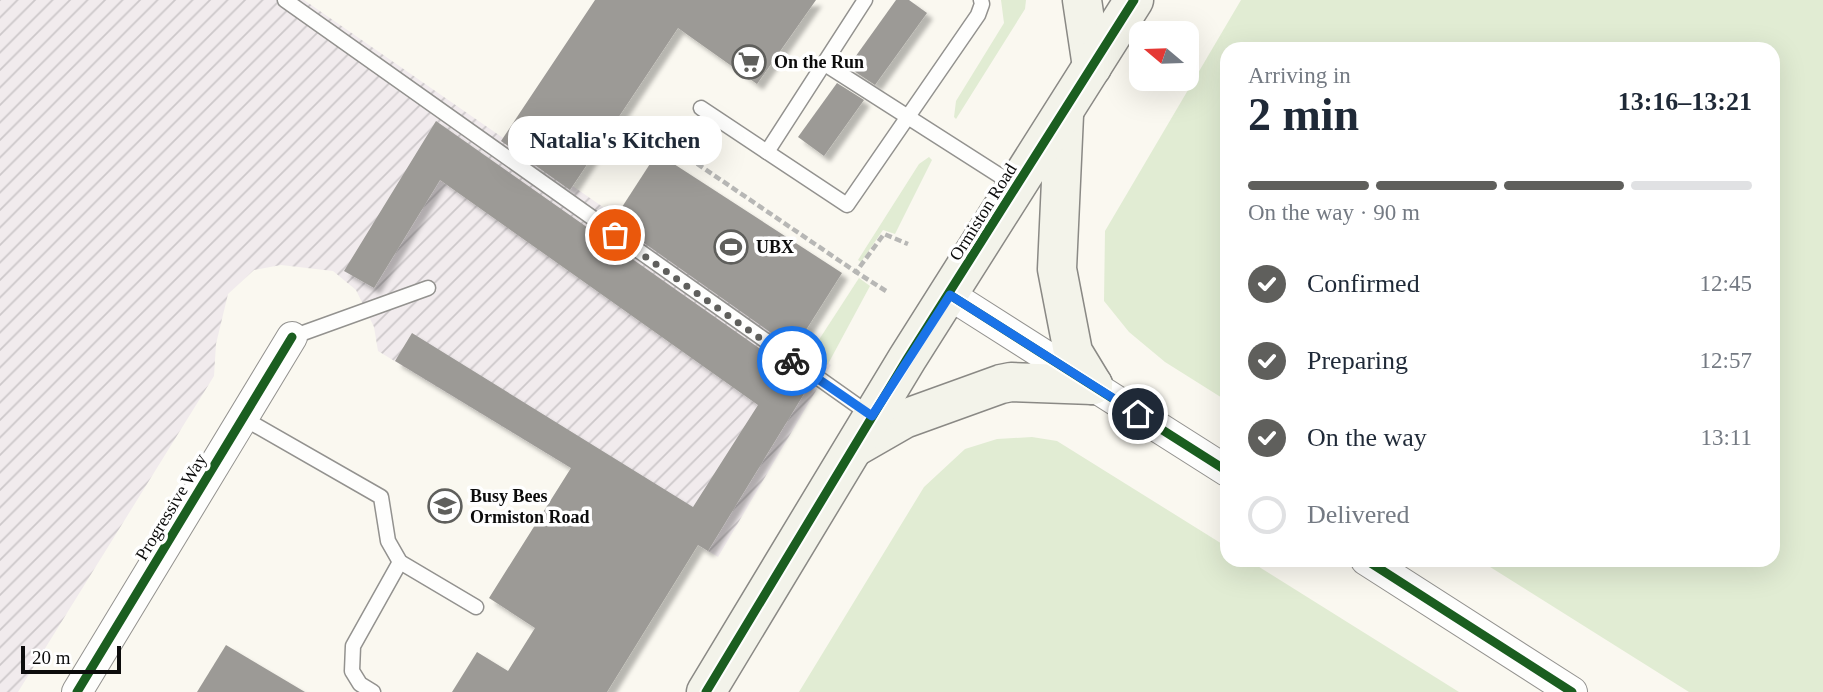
<!DOCTYPE html>
<html lang="en">
<head>
<meta charset="utf-8">
<style>
  body { margin:0; font-family:"Times New Roman",serif; background:#f2f2f3; color:#1f2937; height:100vh; display:flex; flex-direction:column; font-size:26px; white-space:nowrap }
  * { box-sizing:border-box; margin:0 }
  p { font-size:23px; color:#747a83 }
  .icon { flex:none; width:38px; height:38px; fill:none; stroke:currentColor; stroke-width:2; stroke-linecap:round; stroke-linejoin:round }
  .map { position:relative; flex:1; overflow:hidden }
  .sheet { position:absolute; left:1220px; top:42px; width:560px; height:525px; display:flex; flex-direction:column; background:#fff; border-radius:21px; box-shadow:0 7px 28px #0002 }
  .sheet>* { flex:none }
  .needle { width:46px; rotate:289deg }
  .controls { position:absolute; left:1129px; top:21px; display:grid; gap:14px }
  .controls a { display:grid; place-items:center; width:70px; height:70px; border-radius:14px; background:#fff; box-shadow:0 7px 28px #0002; font-size:35px }
  .scale { position:absolute; left:21px; bottom:18px; width:100px; box-sizing:border-box; padding-left:7px; border:4px solid #0c0c0c; border-top:0; font-size:19px; line-height:24px; white-space:nowrap; color:#0c0c0c; -webkit-text-stroke:5px #fff; paint-order:stroke }
  .pin { position:absolute; display:grid; place-items:center; width:60px; height:60px; color:#fff; margin:-30px; border:4px solid #fff; border-radius:50%; box-shadow:0 2px 7px #0007 }
  .courier { position:absolute; display:grid; place-items:center; width:70px; height:70px; margin:-35px; border:5px solid #1a73e8; border-radius:50%; background:#fff; color:#222; box-shadow:0 2px 9px #0007 }
  .bubble { position:absolute; height:49px; border-radius:21px; background:#fff; box-shadow:0 7px 28px #0002; font-size:23px; font-weight:700; line-height:49px; text-align:center }
  .overview em { font-style:normal; font-weight:700 }
  .overview div { display:flex; flex-direction:column-reverse }
  .overview { display:flex; align-items:center; justify-content:space-between; height:119px; padding:0 28px }
  h1 { font-size:46px; font-weight:700; line-height:52px }
  .bar { display:grid; grid-template-columns:repeat(4,1fr); gap:10px 7px; align-content:center; height:84px; padding:0 28px }
  .bar i { height:9px; border-radius:5px; background:#e0e1e3 }
  .bar .active { background:#5f5f5c }
  .bar p { grid-column:span 4 }
  ol { padding:0 28px; list-style:none }
  li { display:flex; align-items:center; gap:21px; height:77px }
  li p { margin-inline-start:auto }
  li .icon { padding:7px; border-radius:50%; background:#5f5f5c; color:#fff; stroke-width:4 }
  li:last-child { color:#747a83 }
  li i { width:38px; height:38px; border:4px solid #e0e1e3; border-radius:50% }
  .map>svg:first-child { display:block }
</style>
</head>
<body>
<div class="map">
<svg width="1823" height="692" viewBox="0 0 1823 692">
  <defs>
    <pattern id="industrial-furrows" width="10" height="10" patternUnits="userSpaceOnUse" patternTransform="scale(1.75)"><rect width="10" height="10" fill="#f1ebed"/><path d="M-1 1l2-2M0 10L10 0M9 11l2-2" fill="none" stroke="#cdc8ca"/></pattern>
    <filter id="shadow"><feDropShadow dx="6" dy="6" stdDeviation="2" flood-color="#0004"/></filter>
  </defs>
  <rect width="100%" height="100%" fill="#faf8f0"/>
  <!-- industrial -->
  <polygon fill="url(#industrial-furrows)" points="0,0 304,0 831,365 718,557 378,351 374,327 356,290 333,271 281,265 254,270 228,294 216,344 214,376 18,692 0,692"/>
  <!-- grass -->
  <g fill="#e1ecd3">
    <polygon points="1001,0 1026,0 1025,9 956,119 954,117 956,101 1004,23"/>
    <polygon points="1241,0 1823,0 1823,692 1689,692 1479,560 1773,560 1773,49 1227,49 1227,401 1165,362 1129,332 1104,301 1105,231"/>
    <polygon points="929,157 932,160 895,234 883,230 861,262 858,260 919,164"/>
    <polygon points="859,278 870,286 828,364 826,363 811,352"/>
    <polygon points="1032,437 1057,441 1227,547 1227,560 1248,560 1459,692 799,692 924,487 965,449 997,439"/>
  </g>
  <!-- building -->
  <g fill="#9c9a96" filter="url(#shadow)">
    <polygon points="595,0 816,0 757,84 678,28 570,190 501,141"/>
    <polygon points="896,0 909,0 927,13 875,85 848,67"/>
    <polygon points="837,83 864,100 824,156 798,137"/>
    <polygon points="436,121 810,384 708,551 698,545 607,692 452,692 477,652 508,671 535,628 489,598 571,468 395,361 412,333 693,507 758,405 440,180 374,288 344,271"/>
    <polygon points="657,153 842,273 794,349 613,221"/>
    <polygon points="226,645 305,692 197,692"/>
  </g>
  <g fill="none" stroke-linecap="round" stroke-linejoin="round">
    <defs>
      <g id="lane">
        <polyline points="285,0 872,416"/>
        <polyline points="825,64 1016,186"/>
        <polyline points="701,108 767,152 865,0"/>
        <polyline points="767,152 847,205 978,15 982,4 981,0"/>
        <polyline points="292,337 428,288"/>
        <polyline points="243,418 381,497 388,541 400,562 476,607"/>
        <polyline points="373,692 360,684 352,671 353,646 400,562"/>
      </g>
      <g id="street">
        <polyline points="950,295 1227,471"/>
        <polyline points="1366,560 1572,692"/>
        <polyline points="77,692 292,337"/>
      </g>
      <g id="secondary">
        <polyline points="1082,0 1092,67"/>
        <polyline points="1064,115 1057,269 1073,352 1093,385"/>
        <polyline points="857,446 904,419 1001,384 1011,382 1093,385"/>
        <polyline points="706,692 907,359 1134,0"/>
      </g>
    </defs>
    <!-- lane casing -->
    <use href="#lane" stroke="#93928f" stroke-width="17"/>
    <!-- street casing -->
    <use href="#street" stroke="#93928f" stroke-width="32"/>
    <!-- secondary casing -->
    <use href="#secondary" stroke="#8a8985" stroke-width="41"/>
    <!-- path -->
    <g stroke="#b7b7b5" stroke-width="4.5" stroke-dasharray="7 3.5" stroke-linecap="butt">
      <polyline points="671,146 856,272"/>
      <polyline points="886,291 856,272 884,234 908,244"/>
    </g>
    <!-- lane -->
    <use href="#lane" stroke="#fefefd" stroke-width="14"/>
    <!-- street -->
    <use href="#street" stroke="#fefefd" stroke-width="30"/>
    <!-- secondary -->
    <use href="#secondary" stroke="#f3f3ea" stroke-width="38"/>
    <defs>
      <g id="cycleway">
        <polyline points="950,295 1227,471"/>
        <polyline points="1366,560 1572,692"/>
        <polyline points="77,692 292,337"/>
        <polyline points="706,692 907,359 1134,0"/>
      </g>
    </defs>
    <!-- cycleway casing -->
    <use href="#cycleway" stroke="#fff" stroke-width="13"/>
    <!-- cycleway -->
    <use href="#cycleway" stroke="#1b5e20" stroke-width="9"/>
  </g>
  <g fill="none" stroke-linecap="round" stroke-linejoin="round">
    <!-- done -->
    <polyline stroke="#5f5f5c" stroke-width="7" stroke-dasharray="0 12.6" points="615,235 792,361"/>
    <!-- route -->
    <polyline stroke="#1a73e8" stroke-width="9" points="792,361 872,416 950,295 1138,414"/>
  </g>
  <!-- icons -->
  <defs>
    <symbol id="supermarket-ring" viewBox="-11 -11 22 22"><circle r="9.5" fill="#fff" stroke="#5f5f5c" stroke-width="1.5"/><path d="M-6-5.5h2.5l.6 2H6L4.5 2H-2.5L-4.4-4H-6ZM-1.5 3.2a1.3 1.3 0 1 0 .1 0ZM3 3.2a1.3 1.3 0 1 0 .1 0Z" fill="#5f5f5c"/></symbol>
    <symbol id="stadium-ring" viewBox="-11 -11 22 22"><circle r="9.5" fill="#fff" stroke="#5f5f5c" stroke-width="1.5"/><path d="M0-5a6.5 5 0 1 0 0 10a6.5 5 0 1 0 0-10ZM-3.5-1.8h7v3.6h-7Z" fill="#5f5f5c"/></symbol>
    <symbol id="school-ring" viewBox="-11 -11 22 22"><circle r="9.5" fill="#fff" stroke="#5f5f5c" stroke-width="1.5"/><path d="M0-5L7-2L0 1L-7-2ZM-4 1L0 2.5L4 1V4Q0 6-4 4Z" fill="#5f5f5c"/></symbol>
  </defs>
  <g fill-rule="evenodd">
    <use href="#supermarket-ring" x="730" y="43" width="38" height="38"/>
    <use href="#stadium-ring" x="712" y="228" width="38" height="38"/>
    <use href="#school-ring" x="426" y="487" width="38" height="38"/>
  </g>
  <g text-anchor="middle" dominant-baseline="central" stroke-width="7" stroke-linejoin="round" paint-order="stroke">
    <!-- poi labels -->
    <g font-size="18" font-weight="bold" fill="#0c0c0c" stroke="#fff" text-anchor="start">
      <text x="774" y="62">On the Run</text>
      <text x="756" y="247">UBX</text>
      <text x="470" y="496">Busy Bees<tspan x="470" dy="21">Ormiston Road</tspan></text>
    </g>
    <!-- street labels -->
    <g font-size="18" fill="#0c0c0c" stroke="#fff">
      <text transform="translate(983 212) rotate(-58)">Ormiston Road</text>
      <text transform="translate(171 507) rotate(-59)">Progressive Way</text>
    </g>
  </g>
</svg>
<div class="controls">
<a><svg class="needle" viewBox="-14 -14 28 28"><path d="M0-13l5 13h-10z" fill="#e53935"/><path d="M0 13l5-13h-10z" fill="#747a83"/></svg></a>
</div>
<div class="scale">20 m</div>
<div class="pin" style="left:615px;top:235px;background:#ea580c"><svg class="icon" aria-label="bag" viewBox="0 0 24 24"><path d="M5 8h14l-1 12H6zM9 8a3 3 0 0 1 6 0"/></svg></div>
<div class="pin" style="left:1138px;top:414px;background:#1f2937"><svg class="icon" aria-label="home" viewBox="0 0 24 24"><path d="M3 11l9-7 9 7M6 9v11h12V9"/></svg></div>
<div class="courier" style="left:792px;top:361px"><svg class="icon" aria-label="bike" viewBox="0 0 24 24"><circle cx="6" cy="16" r="4"/><circle cx="18" cy="16" r="4"/><path d="M6 16l4-8h5l3 8M10 8l3 8H6M13 5h3"/></svg></div>
<div class="bubble" style="left:508px;top:116px;width:214px">Natalia's Kitchen</div>
<section class="sheet">
<div class="overview"><div><h1>2 min</h1><p>Arriving in</p></div><em>13:16–13:21</em></div>
<div class="bar"><i class="active"></i><i class="active"></i><i class="active"></i><i></i><p>On the way · 90 m</p></div>
<ol>
<li><svg class="icon" aria-label="check" viewBox="0 0 24 24"><path d="M5 12l5 5 9-10"/></svg>Confirmed<p>12:45</p></li>
<li><svg class="icon" aria-label="check" viewBox="0 0 24 24"><path d="M5 12l5 5 9-10"/></svg>Preparing<p>12:57</p></li>
<li><svg class="icon" aria-label="check" viewBox="0 0 24 24"><path d="M5 12l5 5 9-10"/></svg>On the way<p>13:11</p></li>
<li><i></i>Delivered</li>
</ol>
</section>
</div>
</body>
</html>
